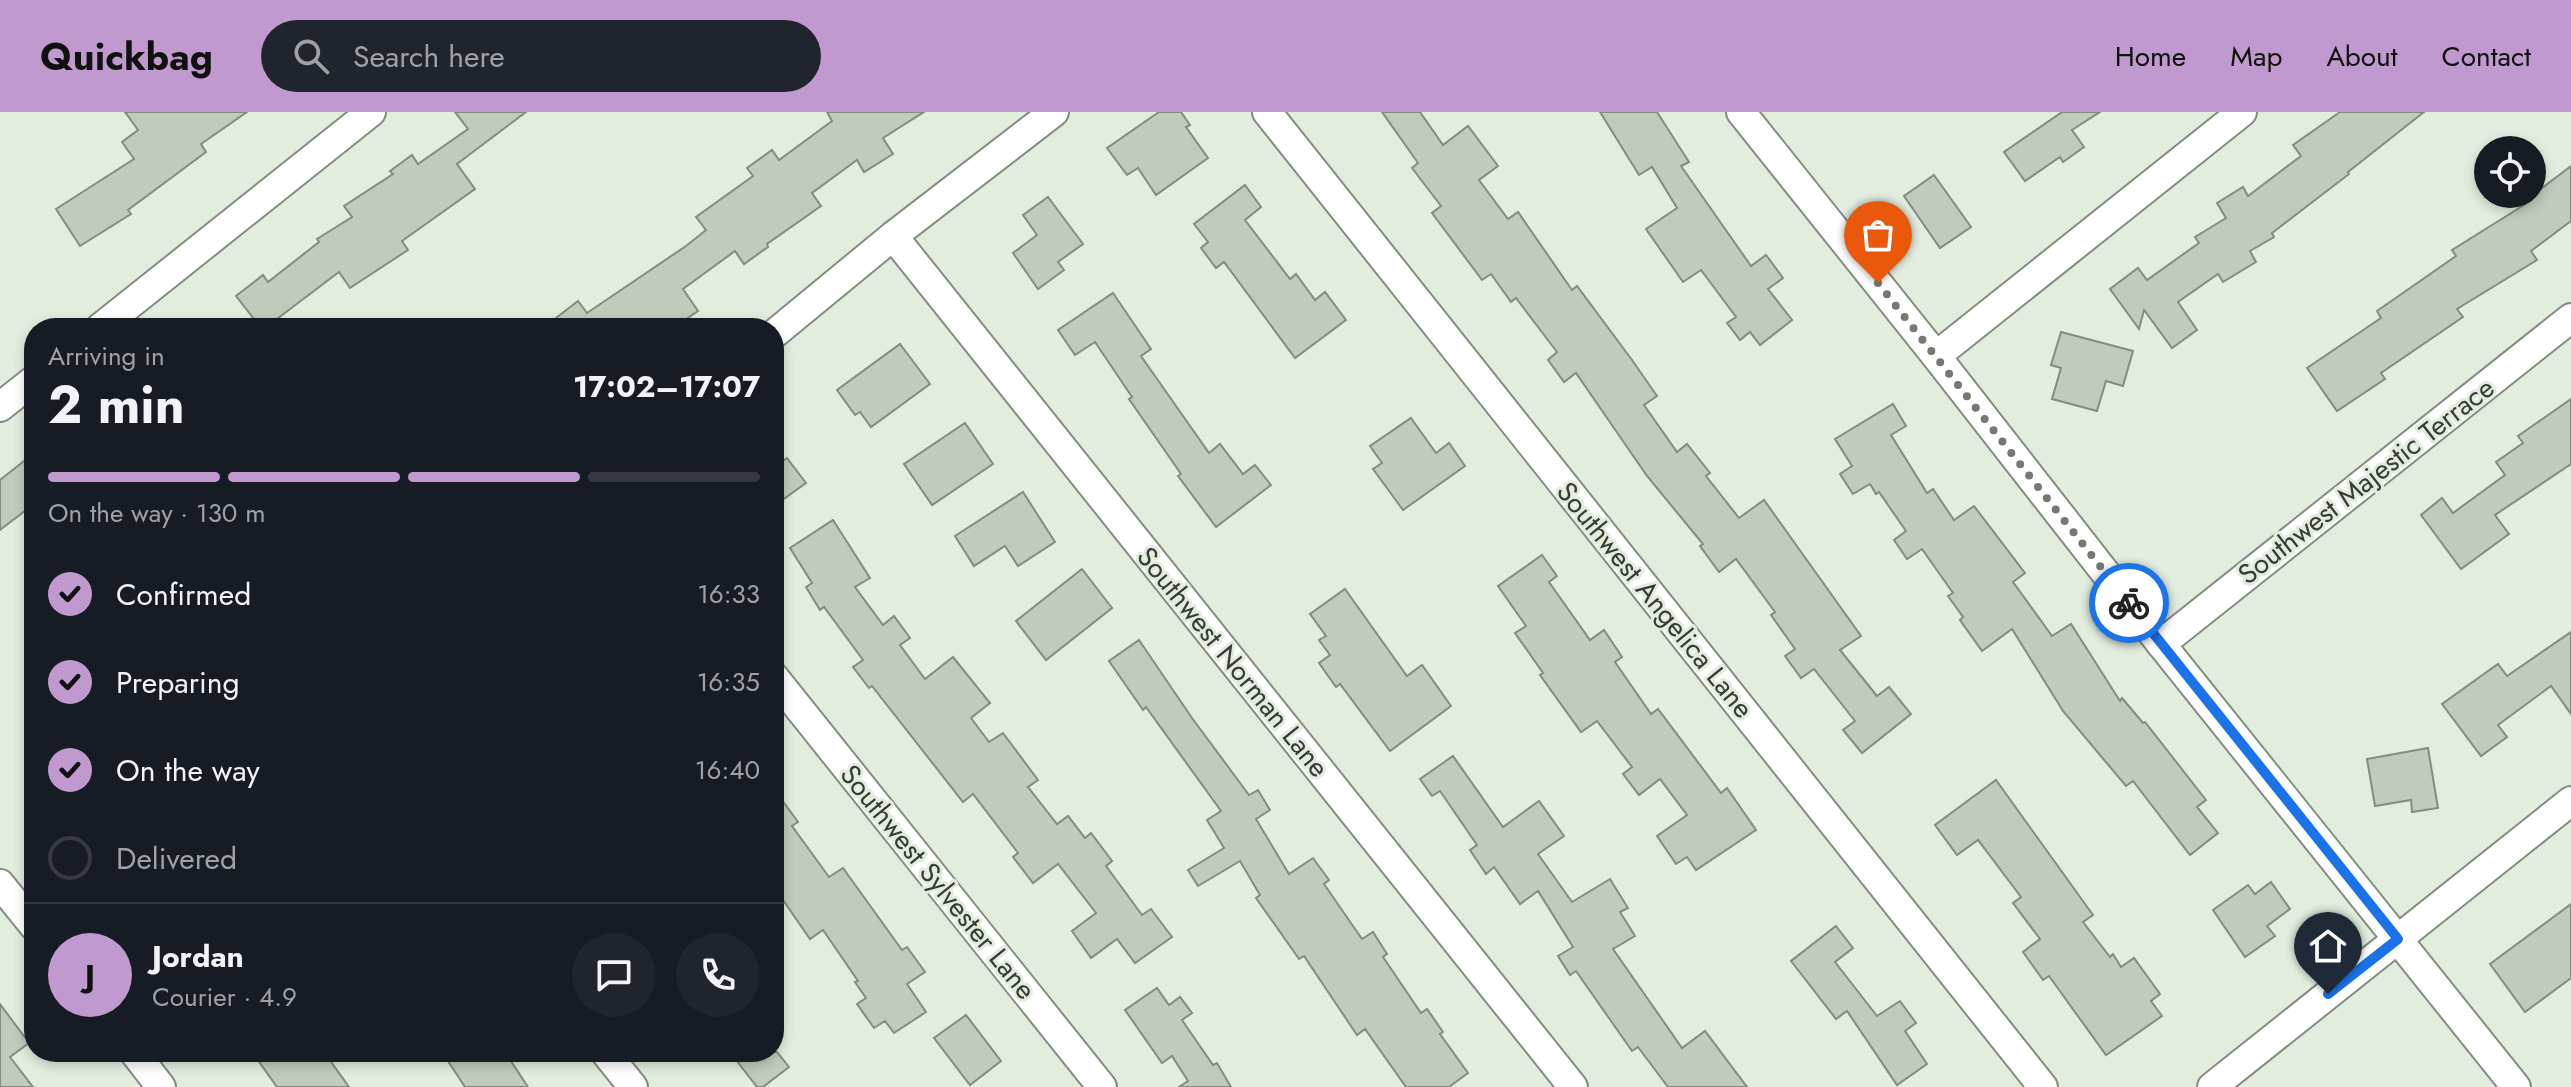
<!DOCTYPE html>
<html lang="en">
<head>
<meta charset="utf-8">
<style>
  body { margin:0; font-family:Jost,sans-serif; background:#20242c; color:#f1f3f6; height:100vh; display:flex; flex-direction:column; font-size:30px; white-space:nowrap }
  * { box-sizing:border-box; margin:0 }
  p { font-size:26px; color:#9ea1a6 }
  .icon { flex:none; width:44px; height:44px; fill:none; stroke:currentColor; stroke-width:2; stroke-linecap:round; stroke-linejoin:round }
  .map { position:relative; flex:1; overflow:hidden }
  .side { position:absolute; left:24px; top:206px; width:760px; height:744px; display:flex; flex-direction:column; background:#171b24; border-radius:32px; box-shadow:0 4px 12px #0003 }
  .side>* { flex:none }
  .fabs { position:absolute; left:2474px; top:24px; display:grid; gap:16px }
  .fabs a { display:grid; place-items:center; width:72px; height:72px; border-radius:50%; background:#171b24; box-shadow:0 4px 12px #0003; font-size:40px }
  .pin { position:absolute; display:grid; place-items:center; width:68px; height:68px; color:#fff; margin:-82px -34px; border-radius:50% 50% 50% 0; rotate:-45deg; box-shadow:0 0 8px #0007 }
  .pin .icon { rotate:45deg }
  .courier { position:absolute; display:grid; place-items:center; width:80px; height:80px; margin:-40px; border:6px solid #1a73e8; border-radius:50%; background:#fff; color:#222; box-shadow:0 2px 10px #0007 }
  .head em { font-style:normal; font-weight:700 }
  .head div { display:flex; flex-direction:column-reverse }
  .head { display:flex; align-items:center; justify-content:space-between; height:136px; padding:0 24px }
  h1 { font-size:52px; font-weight:700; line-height:60px }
  .bar { display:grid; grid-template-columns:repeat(4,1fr); gap:12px 8px; align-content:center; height:96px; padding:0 24px }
  .bar i { height:10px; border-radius:6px; background:#363941 }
  .bar .on { background:#c09ace }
  .bar p { grid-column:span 4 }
  .line { display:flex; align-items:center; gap:20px; padding:0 24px; border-top:2px solid #363941 }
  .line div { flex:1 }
  .round { display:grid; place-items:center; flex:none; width:84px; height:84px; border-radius:42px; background:#20242c }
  ol { padding:0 24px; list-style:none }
  li { display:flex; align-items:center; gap:24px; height:88px }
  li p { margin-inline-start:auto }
  li .icon { padding:8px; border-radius:50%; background:#c09ace; color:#111; stroke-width:4 }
  li:last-child { color:#9ea1a6 }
  li i { width:44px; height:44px; border:4px solid #363941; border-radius:50% }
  header { display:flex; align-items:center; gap:48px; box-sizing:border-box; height:112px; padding:0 40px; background:#c09ace; color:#111 }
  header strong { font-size:38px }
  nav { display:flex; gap:44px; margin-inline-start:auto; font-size:28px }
  .search { width:560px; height:72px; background:#20242c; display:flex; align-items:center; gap:20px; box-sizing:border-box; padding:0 28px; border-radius:44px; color:#9ea1a6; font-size:30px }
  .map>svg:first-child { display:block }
</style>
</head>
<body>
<header>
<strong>Quickbag</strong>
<div class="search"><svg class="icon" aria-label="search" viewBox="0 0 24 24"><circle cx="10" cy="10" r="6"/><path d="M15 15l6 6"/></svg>Search here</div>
<nav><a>Home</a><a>Map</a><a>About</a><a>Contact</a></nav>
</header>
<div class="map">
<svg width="2571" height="975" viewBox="0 0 2571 975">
  <rect width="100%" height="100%" fill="#e2eddf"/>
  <!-- building -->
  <g fill="#c0cbbd" stroke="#828c7f" stroke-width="2">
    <polygon points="125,0 247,0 201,32 206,40 128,98 131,102 80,134 56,97 134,47 122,30 138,18"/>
    <polygon points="455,0 526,0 457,52 475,77 402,129 408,138 350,176 339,160 265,216 261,216 236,184 263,163 268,170 319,130 317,127 352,105 344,94 393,62 390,59 412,43 418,52 468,17"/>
    <polygon points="827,0 924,0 883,26 893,42 864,60 857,48 812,81 821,94 767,132 768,135 744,152 735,139 683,177 698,199 673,216 543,216 578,189 587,201 686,134 706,118 696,105 753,64 747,56 772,38 779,48 832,9"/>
    <polygon points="1159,0 1181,0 1190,13 1186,15 1208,46 1156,83 1138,56 1127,63 1107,36"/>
    <polygon points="1382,0 1420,0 1443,33 1468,14 1498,54 1479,68 1508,107 1518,100 1572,178 1577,174 1632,248 1657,284 1644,293 1677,340 1687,332 1710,361 1706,364 1739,406 1764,388 1861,524 1840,538 1877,584 1889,575 1911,602 1862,641 1843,618 1855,609 1814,557 1801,566 1785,544 1795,537 1771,503 1775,500 1736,447 1719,460 1700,434 1703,432 1647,364 1576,261 1564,270 1548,248 1557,240 1516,186 1511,190 1491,162 1482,168 1432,101 1441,94 1412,56 1418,51"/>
    <polygon points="1600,0 1657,0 1689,50 1681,54 1751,154 1766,143 1783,166 1768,177 1792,208 1760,233 1750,220 1740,228 1727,211 1736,205 1701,158 1683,170 1646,117 1677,96 1652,55 1639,63"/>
    <polygon points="2062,0 2100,0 2072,18 2084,35 2063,50 2060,45 2025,69 2004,40"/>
    <polygon points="2340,0 2424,0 2348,60 2349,62 2272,121 2274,125 2250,139 2256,150 2223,170 2218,162 2178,190 2197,218 2172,236 2144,198 2139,217 2110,177 2138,156 2147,168 2199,131 2195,125 2226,106 2217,91 2243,75 2248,84 2301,44 2293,33"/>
    <polygon points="2571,54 2571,109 2531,139 2537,148 2457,197 2463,205 2381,261 2385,267 2337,299 2307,256 2381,206 2377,199 2456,144 2452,138 2532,88 2530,85"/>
    <polygon points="1934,63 1971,115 1940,136 1904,84"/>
    <polygon points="1245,73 1261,95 1245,108 1290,167 1296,162 1315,188 1325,180 1346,208 1295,246 1224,150 1216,156 1201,136 1208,130 1194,112"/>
    <polygon points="1048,85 1083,132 1058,150 1064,158 1038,177 1013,141 1037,123 1023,103"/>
    <polygon points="1113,181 1151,237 1141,244 1209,341 1220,332 1243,362 1255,353 1271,373 1216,415 1178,364 1181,362 1129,287 1132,285 1095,230 1075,243 1058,218"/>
    <polygon points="2061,220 2133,239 2123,274 2106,269 2097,299 2052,287 2061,256 2051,253"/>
    <polygon points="900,232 930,272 871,315 860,300 855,303 837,278"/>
    <polygon points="2571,287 2571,352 2495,403 2509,422 2461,457 2421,403 2442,386 2453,401 2505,363 2496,350 2523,331 2518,324"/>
    <polygon points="1893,292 1906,314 1891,323 1927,381 1933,377 1954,408 1974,394 2025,461 2013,470 2052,524 2071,512 2120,589 2122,586 2143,611 2145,610 2206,688 2197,695 2218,721 2190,743 2133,669 2126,674 2063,599 2012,517 1982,539 1960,508 1963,505 1948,484 1953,481 1922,437 1907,447 1894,428 1906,419 1879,380 1876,382 1870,372 1853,382 1840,362 1852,354 1835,327"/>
    <polygon points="1411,306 1436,341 1449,331 1465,354 1403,398 1373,357 1382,351 1370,334"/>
    <polygon points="965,311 993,352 932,393 904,352"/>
    <polygon points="34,341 34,392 0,418 0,368"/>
    <polygon points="787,346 806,371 774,394 774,355"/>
    <polygon points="1023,380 1055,430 1018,454 1005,434 974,454 955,424"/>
    <polygon points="833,408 870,466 855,475 883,513 894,504 910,526 900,533 925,567 953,545 990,591 971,606 989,630 1003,621 1038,668 1028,675 1057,712 1068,704 1085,726 1091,721 1112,749 1106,754 1142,803 1151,797 1172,825 1135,851 1117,827 1091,846 1072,819 1096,801 1058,752 1033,771 1013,745 1018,741 973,682 963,690 872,574 869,576 853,555 863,548 824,495 820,498 806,475 812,471 790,436"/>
    <polygon points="1542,443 1557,464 1549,470 1590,528 1604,518 1622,545 1615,550 1651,602 1658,597 1721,681 1727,676 1756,718 1696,758 1687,745 1676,752 1657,724 1687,703 1660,667 1639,683 1623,662 1632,655 1597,609 1581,620 1540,563 1543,561 1515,521 1526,514 1498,474"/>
    <polygon points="1082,457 1112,496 1046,548 1016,509"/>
    <polygon points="1345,477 1407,564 1422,553 1451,594 1390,639 1340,572 1336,575 1319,551 1330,543 1319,528 1326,524 1310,502"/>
    <polygon points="2571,520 2571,602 2551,574 2498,613 2507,625 2481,644 2442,592 2498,552 2507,564"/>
    <polygon points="1139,528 1192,606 1249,683 1258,678 1270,698 1256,707 1289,762 1313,746 1329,768 1324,772 1362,827 1373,820 1387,842 1383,845 1421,901 1427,897 1443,920 1440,922 1468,961 1449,975 1406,975 1365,917 1357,923 1304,844 1299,847 1256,786 1260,783 1240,749 1198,774 1188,758 1224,736 1207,708 1221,699 1146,595 1143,598 1109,549"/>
    <polygon points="2428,636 2438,696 2412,700 2411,688 2375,694 2367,647"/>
    <polygon points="1453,644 1503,715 1539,689 1564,724 1538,742 1572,790 1610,767 1628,796 1620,800 1635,824 1613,837 1682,936 1705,919 1747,975 1668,975 1638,935 1632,939 1576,859 1570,863 1558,844 1573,835 1538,779 1520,792 1494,755 1486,762 1470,738 1477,733 1440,679 1432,684 1420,667"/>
    <polygon points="1996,668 2093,803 2083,810 2110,845 2113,842 2121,855 2134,846 2160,882 2151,889 2162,904 2106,943 2049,864 2043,868 2023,840 2040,827 2013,791 2021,785 1978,728 1957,743 1935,713"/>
    <polygon points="774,677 798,710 792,714 829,765 843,756 902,838 907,835 925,860 907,872 926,900 894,921 885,909 874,916 857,892 866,886 855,870 858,869 823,818 810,827 774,775"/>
    <polygon points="2271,770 2290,797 2267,814 2275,824 2245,845 2213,798 2248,773 2255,782"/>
    <polygon points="2571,792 2571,866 2525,900 2490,852"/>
    <polygon points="1836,814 1853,836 1835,850 1877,904 1900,889 1916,911 1905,919 1927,952 1897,973 1847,899 1836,907 1791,849"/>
    <polygon points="1157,876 1169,893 1180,885 1192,901 1182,908 1213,953 1217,951 1231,975 1179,975 1188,969 1172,944 1162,951 1125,898"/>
    <polygon points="0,892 29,931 10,945 33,975 0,975"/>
    <polygon points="966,903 1001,949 970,973 934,926"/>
    <polygon points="252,940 324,940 349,975 277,975"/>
    <polygon points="461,940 505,940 528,975 465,975 448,949"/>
    <polygon points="730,940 777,940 789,955 763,975 757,975"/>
  </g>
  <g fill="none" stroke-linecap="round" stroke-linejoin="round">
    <defs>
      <g id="minor">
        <polyline points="1267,0 2043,975"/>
        <polyline points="1741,0 1936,244 2161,532 2516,975"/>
        <polyline points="893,124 1573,975"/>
        <polyline points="100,216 371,0"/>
        <polyline points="774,222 893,124 1054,0"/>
        <polyline points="1936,244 2242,0"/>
        <polyline points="0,295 34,268"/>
        <polyline points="2161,532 2571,206"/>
        <polyline points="774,565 1102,975"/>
        <polyline points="0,772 34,814"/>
        <polyline points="134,940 161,975"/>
        <polyline points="605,940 633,975"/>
        <polyline points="2212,975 2571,689"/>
      </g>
    </defs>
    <!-- minor casing -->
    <use href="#minor" stroke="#838d80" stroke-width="32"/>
    <!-- minor -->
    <use href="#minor" stroke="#fff" stroke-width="28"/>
  </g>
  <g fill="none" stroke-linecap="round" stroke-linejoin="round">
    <!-- done -->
    <polyline stroke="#747a72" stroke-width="8" stroke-dasharray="0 14.4" points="1878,171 2129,491"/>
    <!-- route -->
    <polyline stroke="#1a73e8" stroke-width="10" points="2129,491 2398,827 2328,882"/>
  </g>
  <g text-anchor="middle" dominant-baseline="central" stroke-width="6" stroke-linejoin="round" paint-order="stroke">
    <!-- street labels -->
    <g font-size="28" fill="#383c37" stroke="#e2eddf">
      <text transform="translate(2366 369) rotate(-38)">Southwest Majestic Terrace</text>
      <text transform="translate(1655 488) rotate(51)">Southwest Angelica Lane</text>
      <text transform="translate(1233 550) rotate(51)">Southwest Norman Lane</text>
      <text transform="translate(938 770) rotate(51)">Southwest Sylvester Lane</text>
    </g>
  </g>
</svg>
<div class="fabs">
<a><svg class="icon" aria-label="locate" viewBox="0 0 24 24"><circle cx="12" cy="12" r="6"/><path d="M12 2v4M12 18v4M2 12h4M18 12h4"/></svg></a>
</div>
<div class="pin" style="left:1878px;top:171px;background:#ea580c"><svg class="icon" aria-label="bag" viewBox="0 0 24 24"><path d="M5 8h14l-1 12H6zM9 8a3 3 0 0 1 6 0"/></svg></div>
<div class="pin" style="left:2328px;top:882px;background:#1f2937"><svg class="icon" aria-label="home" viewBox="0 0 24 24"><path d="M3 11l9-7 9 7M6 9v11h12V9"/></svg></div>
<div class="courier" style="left:2129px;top:491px"><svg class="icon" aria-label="bike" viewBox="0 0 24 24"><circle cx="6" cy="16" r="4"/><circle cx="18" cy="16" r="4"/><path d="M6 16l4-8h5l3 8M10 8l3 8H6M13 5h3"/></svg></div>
<section class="side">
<div class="head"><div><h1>2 min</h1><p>Arriving in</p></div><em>17:02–17:07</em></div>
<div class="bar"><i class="on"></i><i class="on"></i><i class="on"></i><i></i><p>On the way · 130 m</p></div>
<ol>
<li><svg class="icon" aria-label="check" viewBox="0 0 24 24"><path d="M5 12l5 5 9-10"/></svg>Confirmed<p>16:33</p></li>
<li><svg class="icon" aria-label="check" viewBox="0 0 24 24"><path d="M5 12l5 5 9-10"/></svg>Preparing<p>16:35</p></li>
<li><svg class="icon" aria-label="check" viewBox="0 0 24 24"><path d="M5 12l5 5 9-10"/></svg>On the way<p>16:40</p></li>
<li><i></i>Delivered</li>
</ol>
<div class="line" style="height:144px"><b class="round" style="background:#c09ace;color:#111">J</b><div><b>Jordan</b><p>Courier · 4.9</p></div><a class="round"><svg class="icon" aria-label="chat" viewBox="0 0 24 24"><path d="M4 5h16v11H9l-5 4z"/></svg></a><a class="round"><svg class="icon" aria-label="phone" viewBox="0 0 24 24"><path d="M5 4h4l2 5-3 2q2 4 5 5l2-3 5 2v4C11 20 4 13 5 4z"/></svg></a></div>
</section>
</div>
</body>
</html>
